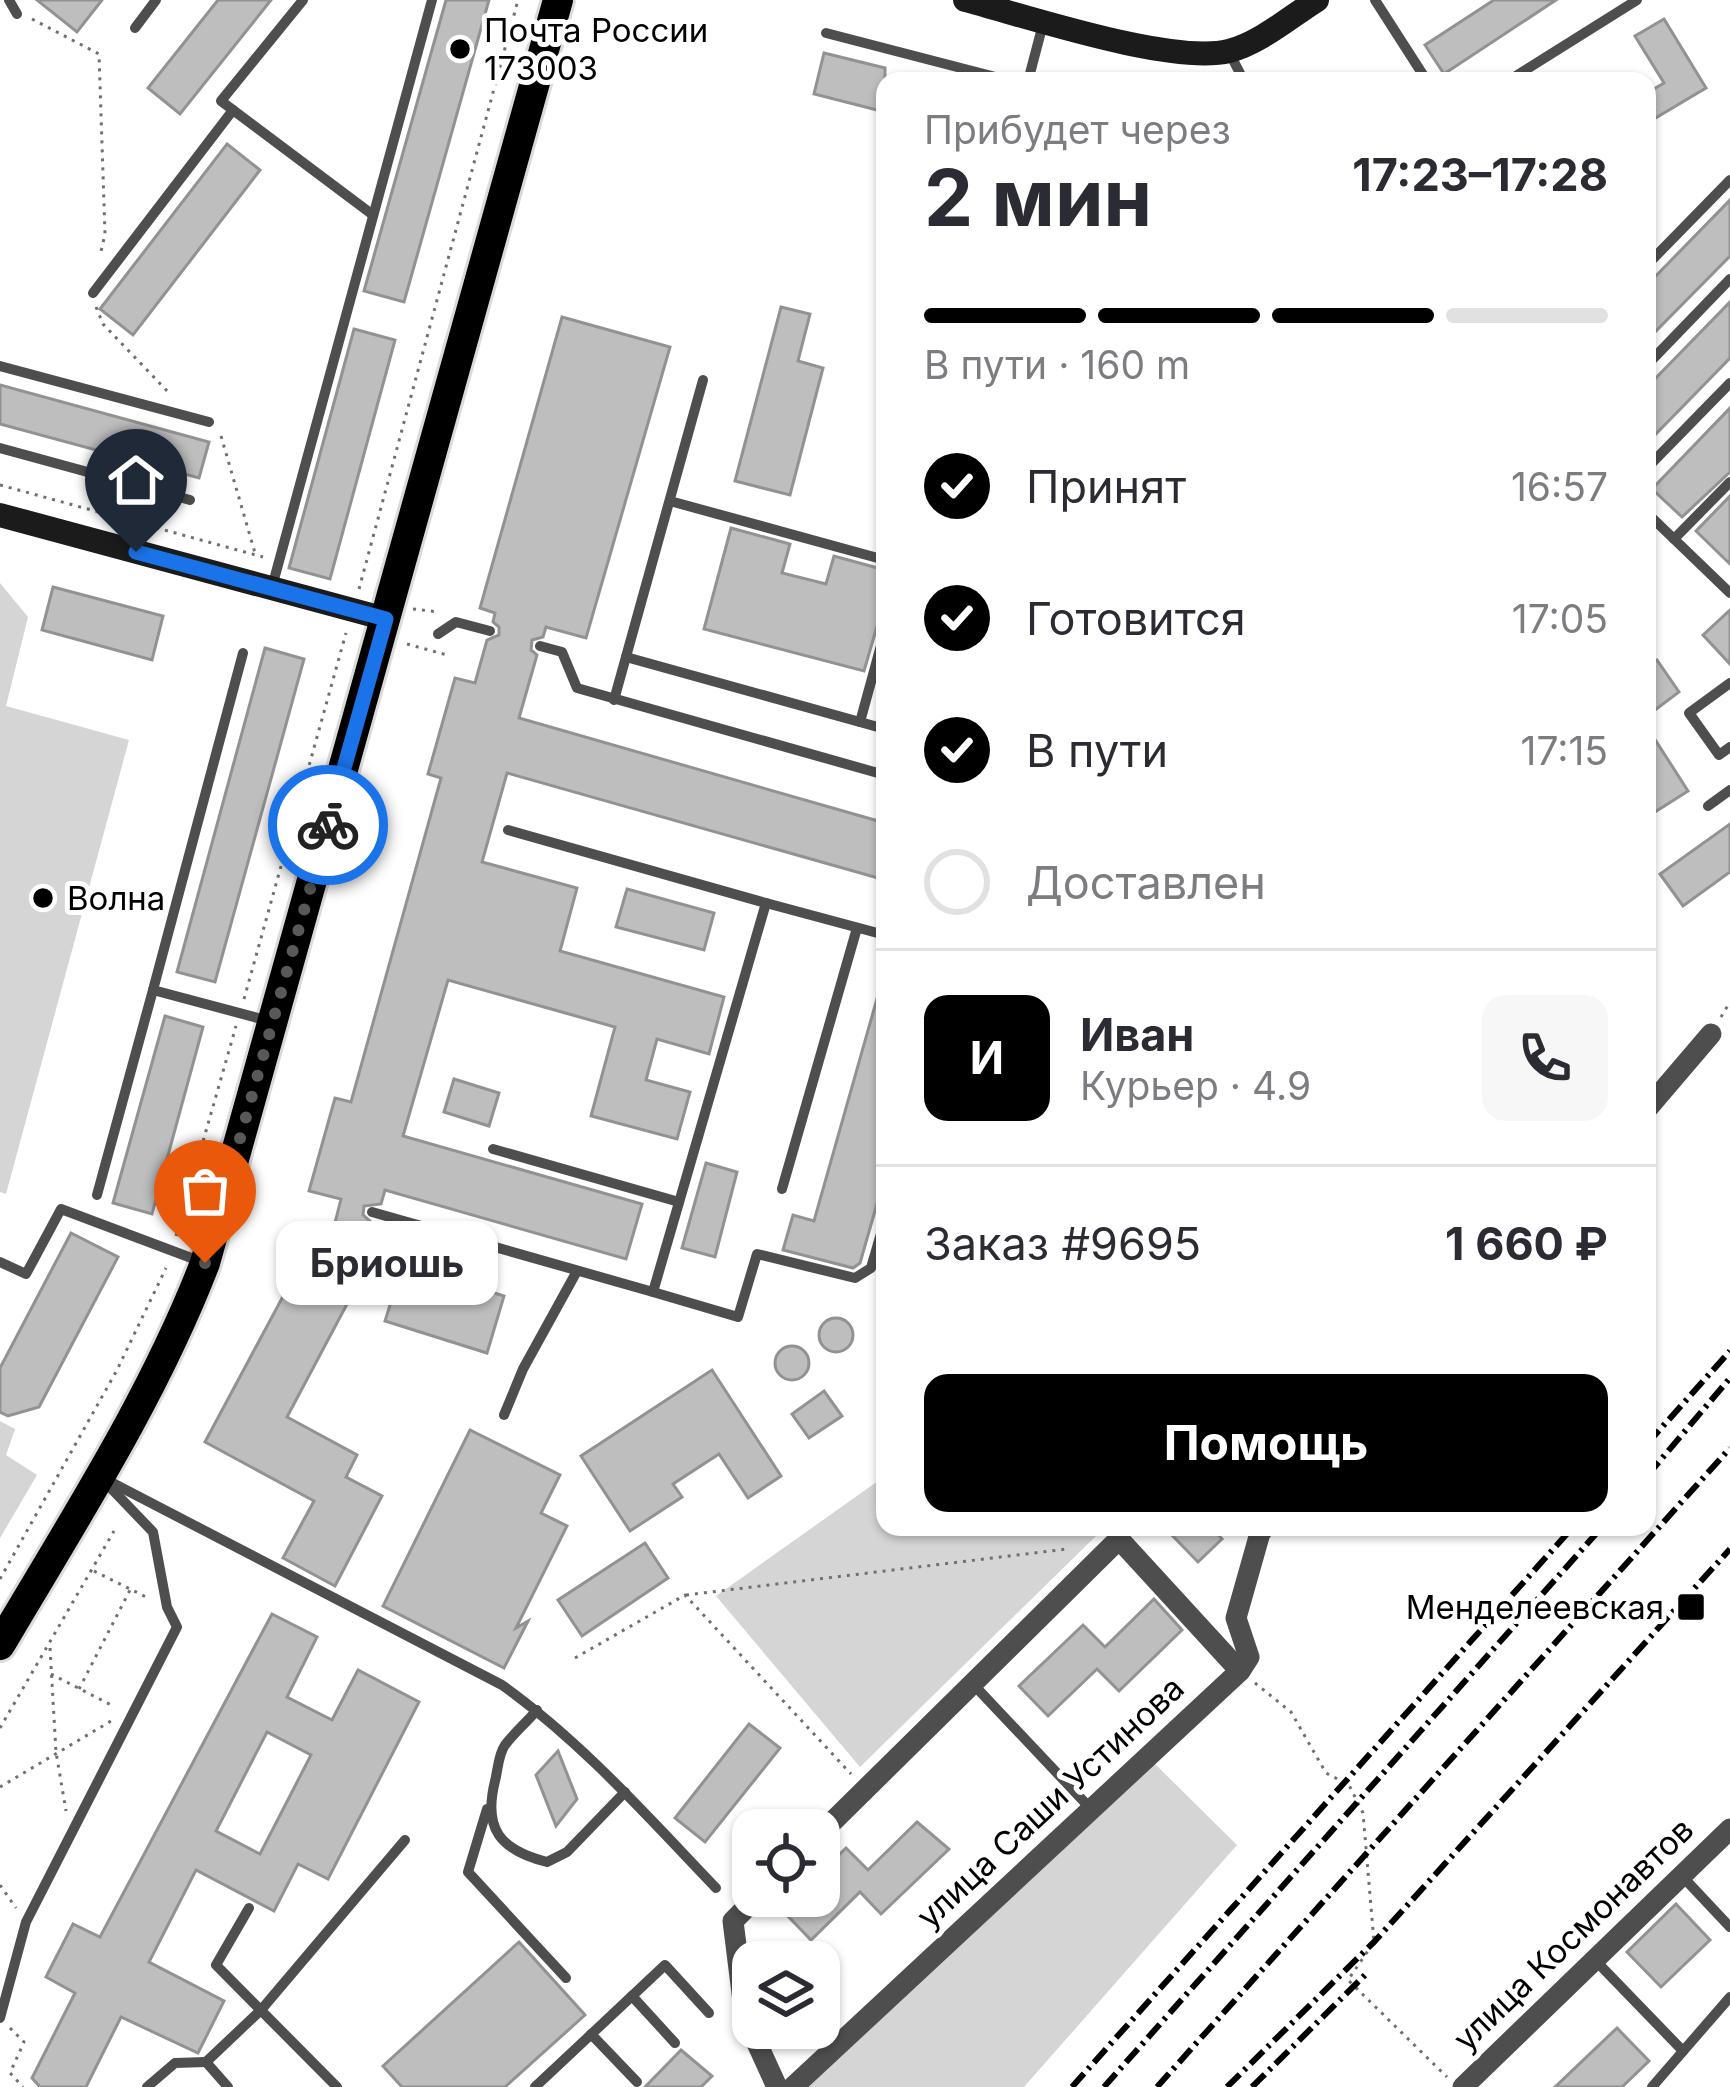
<!DOCTYPE html>
<html lang="ru">
<head>
<meta charset="utf-8">
<style>
  body { margin:0; font-family:Inter,sans-serif; background:#f7f7f7; color:#2b2b33; height:100vh; display:flex; flex-direction:column; font-size:45px; white-space:nowrap }
  * { box-sizing:border-box; margin:0 }
  p { font-size:39px; color:#7c7c81 }
  .icon { flex:none; width:66px; height:66px; fill:none; stroke:currentColor; stroke-width:2; stroke-linecap:round; stroke-linejoin:round }
  .map { position:relative; flex:1; overflow:hidden }
  .side { position:absolute; left:876px; top:72px; width:780px; height:1464px; display:flex; flex-direction:column; background:#fff; border-radius:24px; box-shadow:0 3px 9px #0004 }
  .side>* { flex:none }
  .controls { position:absolute; left:732px; top:1809px; display:grid; gap:24px }
  .controls a { display:grid; place-items:center; width:108px; height:108px; border-radius:24px; background:#fff; box-shadow:0 3px 9px #0004; font-size:60px }
  .pin { position:absolute; display:grid; place-items:center; width:102px; height:102px; color:#fff; margin:-123px -51px; border-radius:50% 50% 50% 0; rotate:-45deg; box-shadow:0 0 12px #0007 }
  .pin .icon { rotate:45deg }
  .courier { position:absolute; display:grid; place-items:center; width:120px; height:120px; margin:-60px; border:9px solid #1a73e8; border-radius:50%; background:#fff; color:#222; box-shadow:0 3px 15px #0007 }
  .bubble { position:absolute; height:84px; border-radius:24px; background:#fff; box-shadow:0 3px 9px #0004; font-size:39px; font-weight:700; line-height:84px; text-align:center }
  .summary em { font-style:normal; font-weight:700 }
  .summary div { display:flex; flex-direction:column-reverse }
  .summary { display:flex; align-items:center; justify-content:space-between; height:204px; padding:0 48px }
  h1 { font-size:78px; font-weight:700; line-height:90px }
  .bar { display:grid; grid-template-columns:repeat(4,1fr); gap:18px 12px; align-content:center; height:144px; padding:0 48px }
  .bar i { height:15px; border-radius:9px; background:#e1e1e2 }
  .bar .active { background:#000 }
  .bar p { grid-column:span 4 }
  .line { display:flex; align-items:center; gap:30px; padding:0 48px; border-top:3px solid #e1e1e2 }
  .line div { flex:1 }
  .round { display:grid; place-items:center; flex:none; width:126px; height:126px; border-radius:24px; background:#f7f7f7 }
  ol { padding:0 48px; list-style:none }
  li { display:flex; align-items:center; gap:36px; height:132px }
  li p { margin-inline-start:auto }
  li .icon { padding:12px; border-radius:50%; background:#000; color:#fff; stroke-width:4 }
  li:last-child { color:#7c7c81 }
  li i { width:66px; height:66px; border:6px solid #e1e1e2; border-radius:50% }
  .button { display:flex; gap:24px; margin-top:auto; padding:24px 48px }
  .button a { flex:1; height:138px; border-radius:24px; background:#000; color:#fff; font-size:48px; font-weight:700; line-height:138px; text-align:center }
  .map>svg:first-child { display:block }
</style>
</head>
<body>
<div class="map">
<svg width="1730" height="2087" viewBox="0 0 1730 2087">
  <rect width="100%" height="100%" fill="#fff"/>
  <!-- green -->
  <g fill="#d5d5d5">
    <polygon points="0,583 28,617 6,706 129,740 6,1194 0,1192"/>
    <polygon points="0,1421 15,1429 6,1455 37,1475 0,1538"/>
    <polygon points="885,1476 885,1527 1089,1527 1097,1535 860,1767 716,1596"/>
    <polygon points="1155,1764 1237,1845 1024,2087 806,2087"/>
  </g>
  <!-- building -->
  <g fill="#bebebe" stroke="#929292" stroke-width="3" fill-rule="evenodd">
    <polygon points="37,0 102,0 77,32"/>
    <polygon points="218,0 271,0 180,114 148,88"/>
    <polygon points="446,0 489,0 404,302 364,291"/>
    <polygon points="1494,0 1556,0 1444,74 1425,45"/>
    <polygon points="1664,19 1706,88 1647,123 1647,93 1664,83 1635,36"/>
    <polygon points="824,53 885,68 885,112 814,94"/>
    <polygon points="227,144 260,170 133,335 100,309"/>
    <polygon points="1730,200 1730,256 1647,340 1647,285"/>
    <polygon points="1730,302 1730,358 1647,443 1647,387"/>
    <polygon points="781,307 810,314 798,361 823,368 790,495 735,481"/>
    <polygon points="562,317 670,347 586,638 546,627 543,637 532,640 531,650 537,655 519,718 885,823 885,880 507,773 482,862 577,888 560,951 724,997 709,1054 657,1039 646,1080 690,1092 677,1139 591,1116 615,1027 448,980 403,1136 642,1204 626,1259 385,1190 381,1204 364,1206 363,1215 370,1221 357,1270 363,1274 287,1417 357,1455 346,1477 382,1496 335,1586 283,1558 314,1501 205,1442 310,1246 327,1254 341,1199 309,1191 335,1098 351,1102 441,778 428,774 455,678 475,683 487,640 499,635 499,627 493,622 495,613 480,608"/>
    <polygon points="354,329 395,340 330,579 289,568"/>
    <polygon points="0,385 209,442 199,478 0,424"/>
    <polygon points="1730,408 1730,472 1682,517 1652,489"/>
    <polygon points="1730,496 1730,564 1696,531"/>
    <polygon points="731,528 790,544 782,573 826,584 834,556 885,570 885,599 864,671 704,629"/>
    <polygon points="53,587 163,616 152,660 42,630"/>
    <polygon points="1730,610 1730,664 1703,635"/>
    <polygon points="265,648 304,659 215,982 177,972"/>
    <polygon points="1657,660 1679,692 1647,716 1647,667"/>
    <polygon points="1647,727 1688,791 1647,817"/>
    <polygon points="1730,824 1730,872 1683,906 1660,874"/>
    <polygon points="627,889 714,913 704,950 616,927"/>
    <polygon points="880,988 885,988 885,1176 860,1263 853,1268 783,1250 793,1215 814,1221"/>
    <polygon points="165,1016 203,1027 152,1214 113,1203"/>
    <polygon points="454,1079 499,1093 489,1126 444,1112"/>
    <polygon points="706,1163 737,1172 715,1257 682,1248"/>
    <polygon points="71,1233 118,1257 39,1407 8,1416 0,1412 0,1368"/>
    <polygon points="403,1264 504,1296 487,1353 385,1321"/>
    <circle cx="836" cy="1335" r="17"/>
    <circle cx="792" cy="1363" r="17"/>
    <polygon points="712,1370 781,1476 748,1498 719,1454 673,1484 682,1497 630,1531 581,1456"/>
    <polygon points="824,1391 842,1416 809,1438 792,1414"/>
    <polygon points="470,1430 560,1475 541,1513 567,1526 516,1628 528,1621 504,1668 383,1606"/>
    <polygon points="1164,1527 1211,1527 1222,1539 1198,1562"/>
    <polygon points="645,1543 668,1578 582,1636 558,1600"/>
    <polygon points="1154,1599 1182,1630 1119,1691 1097,1669 1048,1716 1019,1686 1083,1625 1105,1647"/>
    <path d="M272 1614 317 1637 287 1697 332 1720 358 1670 419 1702 328 1879 298 1864 274 1911 196 1870 149 1962 224 2001 198 2053 121 2017 86 2087H40L32 2078 75 1993 46 1977 73 1924 100 1937ZM267 1732 311 1755 260 1854 216 1831Z"/>
    <polygon points="749,1724 780,1748 705,1842 675,1818"/>
    <polygon points="558,1751 577,1799 556,1826 536,1775"/>
    <polygon points="917,1822 949,1849 881,1914 860,1892 811,1940 782,1910 797,1896 819,1896 819,1874 846,1848 868,1870"/>
    <polygon points="1676,1904 1710,1940 1661,1987 1627,1952"/>
    <polygon points="519,1942 585,2015 505,2087 402,2087 383,2066"/>
    <polygon points="1617,2028 1649,2061 1622,2087 1555,2087"/>
    <polygon points="681,2050 712,2076 701,2087 645,2087"/>
  </g>
  <g fill="none" stroke-linecap="round" stroke-linejoin="round">
    <defs>
      <path id="primary" d="M0 1645C73 1521 153 1398 205 1263L558 0"/>
    </defs>
    <!-- primary casing -->
    <use href="#primary" stroke="#dbdbdb" stroke-width="36"/>
    <!-- path -->
    <g stroke="#707070" stroke-width="3" stroke-dasharray="3 6" stroke-linecap="butt">
      <polyline points="32,19 99,54 105,234 100,256"/>
      <polyline points="96,307 103,324 170,394"/>
      <polyline points="221,436 255,553"/>
      <polyline points="0,485 263,557"/>
      <polyline points="359,589 518,0"/>
      <polyline points="413,609 439,612"/>
      <polyline points="407,644 447,655"/>
      <polyline points="244,999 346,633"/>
      <polyline points="1721,1017 1730,1002"/>
      <polyline points="176,1236 236,1026"/>
      <polyline points="94,1571 150,1599"/>
      <polyline points="0,1579 117,1370 166,1268"/>
      <polyline points="686,1595 1067,1549"/>
      <polyline points="50,1648 56,1752 66,1811"/>
      <polyline points="575,1658 685,1595 851,1774"/>
      <polyline points="51,1674 115,1707"/>
      <polyline points="1255,1683 1291,1712 1326,1773 1349,1785 1363,1813 1374,1942 1348,1980 1447,2077"/>
      <polyline points="79,1689 130,1590"/>
      <polyline points="0,1728 114,1531"/>
      <polyline points="0,1787 111,1721"/>
      <polyline points="0,1885 16,1908"/>
      <polyline points="10,2028 24,2042 10,2073 23,2087"/>
    </g>
    <!-- lane -->
    <g stroke="#4e4e4e" stroke-width="10">
      <polyline points="9,0 17,14"/>
      <polyline points="303,0 221,101 373,215"/>
      <polyline points="1375,0 1427,81"/>
      <polyline points="135,28 156,0"/>
      <polyline points="826,33 1011,81"/>
      <polyline points="1230,54 1244,81"/>
      <polyline points="1028,81 1043,24"/>
      <polyline points="1508,81 1637,0"/>
      <polyline points="1647,265 1730,180"/>
      <polyline points="93,293 233,110"/>
      <polyline points="1647,365 1730,279"/>
      <polyline points="0,366 209,422"/>
      <polyline points="0,448 190,500"/>
      <polyline points="1647,468 1730,383"/>
      <polyline points="670,501 885,560"/>
      <polyline points="1647,513 1730,593"/>
      <polyline points="1674,539 1730,482"/>
      <polyline points="272,587 432,0"/>
      <polyline points="438,634 456,622 490,631"/>
      <polyline points="540,646 562,652 577,688 885,775"/>
      <polyline points="243,653 153,990 269,1021"/>
      <polyline points="626,657 885,729"/>
      <polyline points="1730,683 1689,713 1719,755 1730,747"/>
      <polyline points="614,700 703,380"/>
      <polyline points="860,722 885,631"/>
      <polyline points="1708,806 1730,790"/>
      <polyline points="508,830 766,903"/>
      <polyline points="493,1149 679,1202"/>
      <polyline points="782,1189 857,928"/>
      <polyline points="97,1195 153,990"/>
      <polyline points="372,1212 653,1292 766,903 885,935"/>
      <polyline points="0,1262 26,1274 61,1209 202,1262"/>
      <polyline points="653,1292 738,1317 757,1254 855,1278 871,1268 885,1220"/>
      <polyline points="504,1415 523,1369 577,1271"/>
      <path d="M101 1477 502 1685C582 1742 648 1817 716 1888"/>
      <polyline points="972,1683 1091,1809"/>
      <path d="M537 1710C527 1722 514 1733 505 1745 498 1755 498 1770 495 1781 483 1829 500 1850 547 1862L567 1852 625 1792"/>
      <polyline points="487,1809 468,1872 566,1978"/>
      <polyline points="1682,1876 1730,1927"/>
      <polyline points="249,1908 216,1965 337,2087"/>
      <polyline points="1595,1960 1683,2051"/>
      <polyline points="632,1996 665,1965 709,2013"/>
      <polyline points="0,2018 26,1922 177,1627 167,1607 153,1532 106,1483"/>
      <polyline points="591,2034 637,2082"/>
      <polyline points="147,2087 175,2063 206,2062"/>
      <polyline points="228,2087 206,2062 261,2010 405,1840"/>
      <polyline points="535,2087 632,1996 675,2043"/>
      <polyline points="1652,2087 1730,1997"/>
    </g>
    <!-- street -->
    <g stroke="#4e4e4e" stroke-width="21">
      <polyline points="1647,1109 1711,1034"/>
      <polyline points="819,1835 1119,1539 1240,1671"/>
      <polyline points="758,1896 733,1921 745,2017 777,2087"/>
      <polyline points="793,2087 1240,1671 1249,1657 1236,1618 1260,1533 1265,1527"/>
      <polyline points="1463,2087 1730,1829"/>
    </g>
    <!-- secondary -->
    <g stroke="#1b1b1b" stroke-width="24">
      <path d="M965 0C1026 16 1172 65 1229 51 1260 43 1290 17 1317 0"/>
      <polyline points="0,515 386,619"/>
    </g>
    <!-- primary -->
    <use href="#primary" stroke="#000" stroke-width="30"/>
    <!-- rail -->
    <g stroke="#000" stroke-width="6" stroke-dasharray="18 6 3 6" stroke-linecap="butt">
      <polyline points="1647,1444 1730,1351"/>
      <polyline points="1647,1476 1730,1378"/>
      <polyline points="1072,2087 1573,1527"/>
      <polyline points="1104,2087 1602,1527"/>
      <polyline points="1157,2087 1730,1448"/>
      <polyline points="1227,2087 1374,1942 1730,1549"/>
      <polyline points="1252,2087 1367,1973"/>
    </g>
  </g>
  <g fill="none" stroke-linecap="round" stroke-linejoin="round">
    <!-- done -->
    <polyline stroke="#595959" stroke-width="12" stroke-dasharray="0 21.6" points="205,1263 328,825"/>
    <!-- route -->
    <polyline stroke="#1a73e8" stroke-width="15" points="136,552 386,619 328,825"/>
  </g>
  <!-- markers -->
  <g fill="#000" stroke="#fff" stroke-width="4.5">
    <circle cx="460" cy="49" r="12"/>
    <circle cx="43" cy="898" r="12"/>
    <rect x="1676" y="1592" width="30" height="30" rx="6"/>
  </g>
  <g text-anchor="middle" dominant-baseline="central" stroke-width="10" stroke-linejoin="round" paint-order="stroke">
    <!-- poi labels -->
    <g font-size="33" fill="#000" stroke="#fff" text-anchor="start">
      <text x="484" y="30">Почта России<tspan x="484" dy="38">173003</tspan></text>
      <text x="67" y="898">Волна</text>
      <text x="1664" y="1607" text-anchor="end">Менделеевская</text>
    </g>
    <!-- street labels -->
    <g font-size="33" fill="#000" stroke="#fff">
      <text transform="translate(1050 1802) rotate(-43)">улица Саши Устинова</text>
      <text transform="translate(1573 1934) rotate(-44)">улица Космонавтов</text>
    </g>
  </g>
</svg>
<div class="controls">
<a><svg class="icon" aria-label="locate" viewBox="0 0 24 24"><circle cx="12" cy="12" r="6"/><path d="M12 2v4M12 18v4M2 12h4M18 12h4"/></svg></a>
<a><svg class="icon" aria-label="layers" viewBox="0 0 24 24"><path d="M12 4l9 5-9 5-9-5zM3 14l9 5 9-5"/></svg></a>
</div>
<div class="pin" style="left:205px;top:1263px;background:#ea580c"><svg class="icon" aria-label="bag" viewBox="0 0 24 24"><path d="M5 8h14l-1 12H6zM9 8a3 3 0 0 1 6 0"/></svg></div>
<div class="pin" style="left:136px;top:552px;background:#1f2937"><svg class="icon" aria-label="home" viewBox="0 0 24 24"><path d="M3 11l9-7 9 7M6 9v11h12V9"/></svg></div>
<div class="courier" style="left:328px;top:825px"><svg class="icon" aria-label="bike" viewBox="0 0 24 24"><circle cx="6" cy="16" r="4"/><circle cx="18" cy="16" r="4"/><path d="M6 16l4-8h5l3 8M10 8l3 8H6M13 5h3"/></svg></div>
<div class="bubble" style="left:276px;top:1221px;width:222px">Бриошь</div>
<section class="side">
<div class="summary"><div><h1>2 мин</h1><p>Прибудет через</p></div><em>17:23–17:28</em></div>
<div class="bar"><i class="active"></i><i class="active"></i><i class="active"></i><i></i><p>В пути · 160 m</p></div>
<ol>
<li><svg class="icon" aria-label="check" viewBox="0 0 24 24"><path d="M5 12l5 5 9-10"/></svg>Принят<p>16:57</p></li>
<li><svg class="icon" aria-label="check" viewBox="0 0 24 24"><path d="M5 12l5 5 9-10"/></svg>Готовится<p>17:05</p></li>
<li><svg class="icon" aria-label="check" viewBox="0 0 24 24"><path d="M5 12l5 5 9-10"/></svg>В пути<p>17:15</p></li>
<li><i></i>Доставлен</li>
</ol>
<div class="line" style="height:216px"><b class="round" style="background:#000;color:#fff">И</b><div><b>Иван</b><p>Курьер · 4.9</p></div><a class="round"><svg class="icon" aria-label="phone" viewBox="0 0 24 24"><path d="M5 4h4l2 5-3 2q2 4 5 5l2-3 5 2v4C11 20 4 13 5 4z"/></svg></a></div>
<div class="line" style="height:156px"><div>Заказ #9695</div><b>1 660 ₽</b></div>
<div class="button"><a>Помощь</a></div>
</section>
</div>
</body>
</html>
